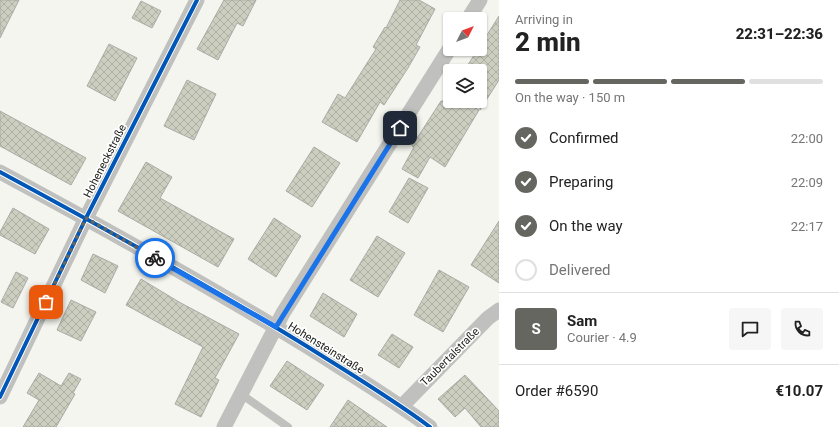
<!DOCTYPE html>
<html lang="en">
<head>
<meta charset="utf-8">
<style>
  body { margin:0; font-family:Roboto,sans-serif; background:#f6f6f6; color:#222; height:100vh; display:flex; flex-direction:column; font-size:15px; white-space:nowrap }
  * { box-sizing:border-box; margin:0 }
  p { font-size:13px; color:#767676 }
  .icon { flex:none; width:22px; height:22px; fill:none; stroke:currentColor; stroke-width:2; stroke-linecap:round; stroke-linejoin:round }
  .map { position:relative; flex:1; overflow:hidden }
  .drawer { display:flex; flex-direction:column; background:#fff; width:340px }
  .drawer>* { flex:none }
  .needle { width:26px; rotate:48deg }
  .tools { position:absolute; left:443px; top:12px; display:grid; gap:8px }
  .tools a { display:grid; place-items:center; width:44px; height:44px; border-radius:4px; background:#fff; box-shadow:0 1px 3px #0004; font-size:20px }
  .pin { position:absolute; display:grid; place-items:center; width:34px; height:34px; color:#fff; margin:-17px; border-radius:8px; box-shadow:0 2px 6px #0006 }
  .courier { position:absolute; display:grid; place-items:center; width:40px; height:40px; margin:-20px; border:3px solid #1a73e8; border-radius:50%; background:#fff; color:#222; box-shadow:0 1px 5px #0007 }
  .summary em { font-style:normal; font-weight:800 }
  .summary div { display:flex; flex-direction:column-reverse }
  .summary { display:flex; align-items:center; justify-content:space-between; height:68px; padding:0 16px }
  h1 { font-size:26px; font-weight:800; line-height:30px }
  .bar { display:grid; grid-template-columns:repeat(4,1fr); gap:6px 4px; align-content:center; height:48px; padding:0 16px }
  .bar i { height:5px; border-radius:3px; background:#e0e0e0 }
  .bar .current { background:#666661 }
  .bar p { grid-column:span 4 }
  .line { display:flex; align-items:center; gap:10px; padding:0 16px; border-top:1px solid #e0e0e0 }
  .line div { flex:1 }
  .round { display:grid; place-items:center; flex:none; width:42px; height:42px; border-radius:4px; background:#f6f6f6 }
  ol { padding:0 16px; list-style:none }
  li { display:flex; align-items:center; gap:12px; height:44px }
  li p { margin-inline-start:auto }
  li .icon { padding:4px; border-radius:50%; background:#666661; color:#fff; stroke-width:4 }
  li:last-child { color:#767676 }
  li i { width:22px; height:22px; border:2px solid #e0e0e0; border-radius:50% }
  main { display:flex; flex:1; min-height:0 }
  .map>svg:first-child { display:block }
</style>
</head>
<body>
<main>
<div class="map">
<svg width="499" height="427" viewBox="0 0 499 427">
  <defs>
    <pattern id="building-cross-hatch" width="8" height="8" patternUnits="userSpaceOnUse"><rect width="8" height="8" fill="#cccec0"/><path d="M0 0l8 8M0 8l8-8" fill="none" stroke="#afb0a4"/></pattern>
  </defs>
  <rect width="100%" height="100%" fill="#f4f5ee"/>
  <!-- building -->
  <g fill="url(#building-cross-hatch)" stroke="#aaaba6">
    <polygon points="0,0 19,0 0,38"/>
    <polygon points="224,0 256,0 243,26 237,23 218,60 197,49"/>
    <polygon points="400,0 419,0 435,9 416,45 420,47 408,68 384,105 380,102 357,142 322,122 338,94 345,98 376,49 373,47 385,27 386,28"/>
    <polygon points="141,1 161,11 152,28 132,18"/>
    <polygon points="499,16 499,80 480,110 480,71 464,71 478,49 480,49 480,46"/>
    <polygon points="109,44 137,58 115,101 87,86"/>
    <polygon points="187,80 216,94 194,140 164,126"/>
    <polygon points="441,101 464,101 479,110 445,167 430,157 418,178 402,169 414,147 412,146"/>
    <polygon points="0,111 86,158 71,185 0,146"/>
    <polygon points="314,147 340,163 312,207 286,191"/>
    <polygon points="146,162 172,177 160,198 234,239 218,267 118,211"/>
    <polygon points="409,178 428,188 408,223 389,212"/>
    <polygon points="13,208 49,229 35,254 0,235 0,232"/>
    <polygon points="274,218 301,236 276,277 248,259"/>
    <polygon points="499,221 499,283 471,265"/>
    <polygon points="377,236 405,253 378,297 350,280"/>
    <polygon points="93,254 118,266 105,293 81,280"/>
    <polygon points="439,270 469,287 443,332 414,315"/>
    <polygon points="16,272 28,278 13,308 1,302"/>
    <polygon points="141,279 179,302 239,334 215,378 219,380 201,417 175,404 203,347 126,305"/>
    <polygon points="323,293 357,314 344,337 310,316"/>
    <polygon points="71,300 96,312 81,341 57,330"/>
    <polygon points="392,334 413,347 399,368 378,355"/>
    <polygon points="287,361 324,385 307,410 270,386"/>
    <polygon points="39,373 61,386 69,373 81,379 73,393 75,394 56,427 23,427 39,400 27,393"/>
    <polygon points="465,375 499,411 499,427 481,427 465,408 455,417 438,399"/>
    <polygon points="348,400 387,427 330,427"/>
  </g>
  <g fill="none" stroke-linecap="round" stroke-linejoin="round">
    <!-- service -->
    <polyline stroke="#c0c0be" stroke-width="8" points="241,394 288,427"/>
    <!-- minor -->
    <g stroke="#c0c0be" stroke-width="15">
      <polyline points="468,19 480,0"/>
      <path d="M0 172C104 228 208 285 308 347 349 373 391 398 430 427"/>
      <polyline points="0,397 86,218 197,0"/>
      <polyline points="402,406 488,318 499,310"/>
      <polyline points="224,427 283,313 450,48"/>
    </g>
    <defs>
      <g id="cycleway">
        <path d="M0 172C104 228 208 285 308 347 349 373 391 398 430 427"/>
        <polyline points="0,397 86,218 197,0"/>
      </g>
    </defs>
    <!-- cycleway casing -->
    <use href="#cycleway" stroke="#fff" stroke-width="6"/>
    <!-- cycleway -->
    <use href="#cycleway" stroke="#0057b8" stroke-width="4"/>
  </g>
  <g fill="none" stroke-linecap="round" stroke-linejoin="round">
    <!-- done -->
    <polyline stroke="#666661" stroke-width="4" stroke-dasharray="0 7.2" points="46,302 86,218 155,258"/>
    <!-- route -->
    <polyline stroke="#1a73e8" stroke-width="5" points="155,258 276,327 400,128"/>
  </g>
  <g text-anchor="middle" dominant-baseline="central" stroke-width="3.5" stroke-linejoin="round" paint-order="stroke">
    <!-- street labels -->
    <g font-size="11" fill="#191915" stroke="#fff">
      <text transform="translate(105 161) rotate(-63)">Hoheneckstraße</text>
      <text transform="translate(326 348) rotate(32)">Hohensteinstraße</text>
      <text transform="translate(450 357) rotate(-45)">Taubertalstraße</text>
    </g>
  </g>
</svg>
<div class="tools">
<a><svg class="needle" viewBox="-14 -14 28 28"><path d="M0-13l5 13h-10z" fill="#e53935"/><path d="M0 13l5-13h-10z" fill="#767676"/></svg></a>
<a><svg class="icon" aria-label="layers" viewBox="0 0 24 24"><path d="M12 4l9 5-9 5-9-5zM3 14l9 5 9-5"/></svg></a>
</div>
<div class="pin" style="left:46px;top:302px;background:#ea580c"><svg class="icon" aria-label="bag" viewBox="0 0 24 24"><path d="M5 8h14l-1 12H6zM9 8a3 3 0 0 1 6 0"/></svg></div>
<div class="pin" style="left:400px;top:128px;background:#1f2937"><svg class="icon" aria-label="home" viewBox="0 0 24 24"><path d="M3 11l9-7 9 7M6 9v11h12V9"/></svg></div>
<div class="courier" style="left:155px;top:258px"><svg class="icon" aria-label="bike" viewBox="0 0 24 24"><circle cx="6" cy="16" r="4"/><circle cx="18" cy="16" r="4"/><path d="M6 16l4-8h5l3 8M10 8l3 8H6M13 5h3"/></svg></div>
</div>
<section class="drawer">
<div class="summary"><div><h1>2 min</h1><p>Arriving in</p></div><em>22:31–22:36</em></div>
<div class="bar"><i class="current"></i><i class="current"></i><i class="current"></i><i></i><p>On the way · 150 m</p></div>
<ol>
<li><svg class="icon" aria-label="check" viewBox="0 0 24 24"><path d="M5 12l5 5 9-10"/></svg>Confirmed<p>22:00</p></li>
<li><svg class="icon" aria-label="check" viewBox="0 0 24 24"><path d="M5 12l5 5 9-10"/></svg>Preparing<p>22:09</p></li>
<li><svg class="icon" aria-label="check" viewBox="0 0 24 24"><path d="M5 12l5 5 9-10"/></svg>On the way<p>22:17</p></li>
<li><i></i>Delivered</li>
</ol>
<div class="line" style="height:72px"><b class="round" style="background:#666661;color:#fff">S</b><div><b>Sam</b><p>Courier · 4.9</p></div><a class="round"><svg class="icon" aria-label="chat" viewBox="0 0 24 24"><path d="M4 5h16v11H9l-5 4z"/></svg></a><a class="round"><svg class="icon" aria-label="phone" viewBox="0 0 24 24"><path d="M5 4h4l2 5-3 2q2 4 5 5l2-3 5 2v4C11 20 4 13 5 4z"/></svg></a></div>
<div class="line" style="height:52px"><div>Order #6590</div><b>€10.07</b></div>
</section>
</main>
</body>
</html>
